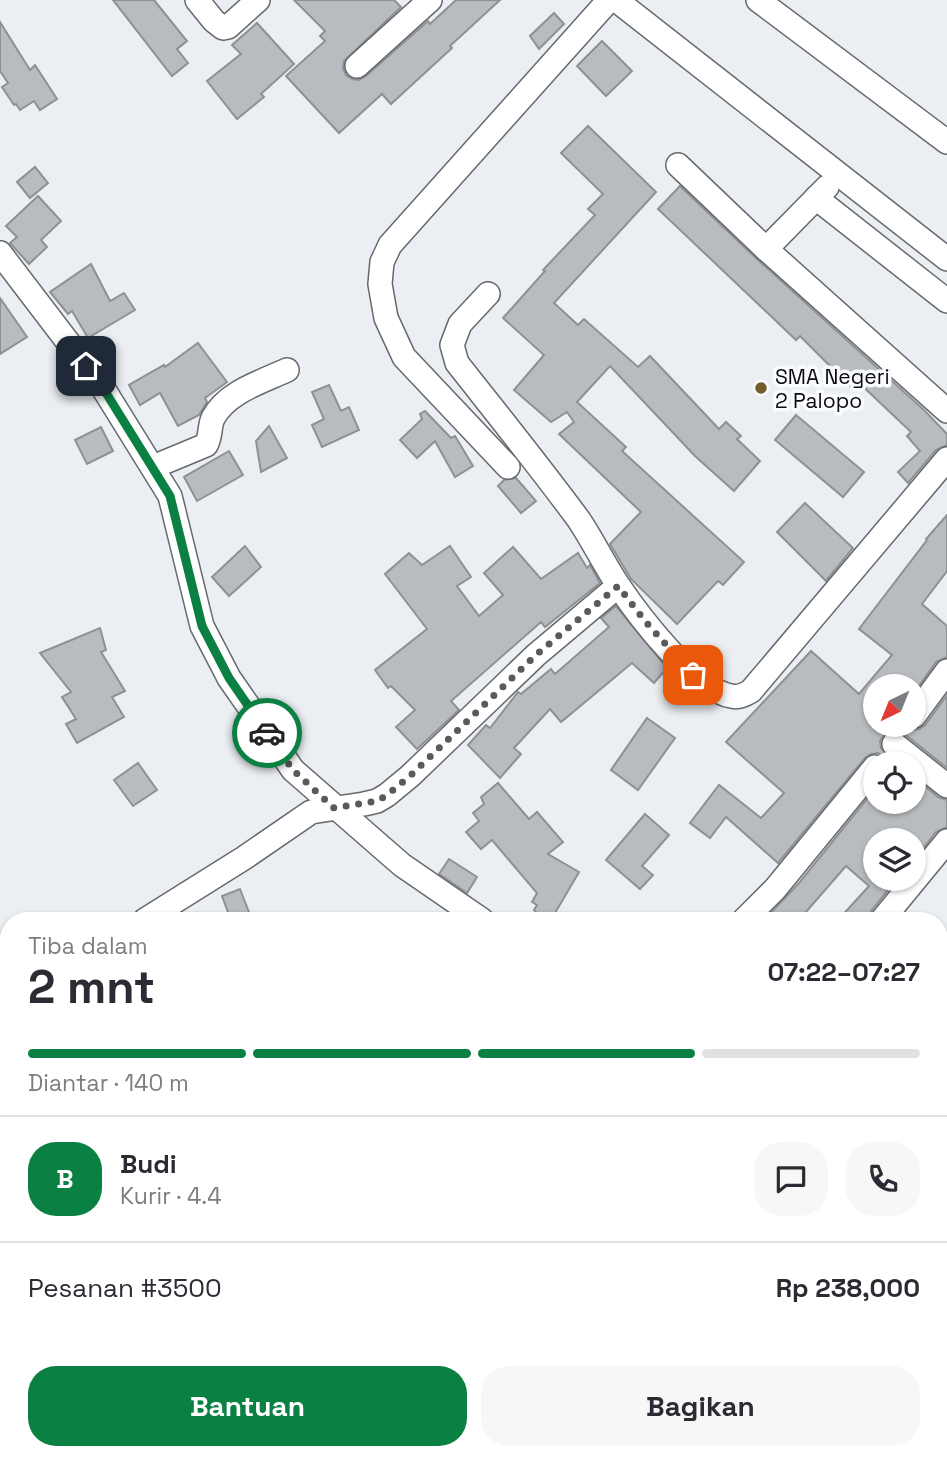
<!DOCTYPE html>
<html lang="id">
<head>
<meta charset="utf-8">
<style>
  body { margin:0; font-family:"Space Grotesk",sans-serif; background:#f7f7f7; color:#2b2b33; height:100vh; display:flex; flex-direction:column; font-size:26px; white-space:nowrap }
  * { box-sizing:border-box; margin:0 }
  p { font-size:23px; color:#7c7c81 }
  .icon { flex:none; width:38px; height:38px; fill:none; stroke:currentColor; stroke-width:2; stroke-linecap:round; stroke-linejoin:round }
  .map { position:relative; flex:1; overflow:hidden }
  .panel { position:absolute; left:0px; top:912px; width:948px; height:548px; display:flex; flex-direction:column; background:#fff; border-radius:28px 28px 0 0; box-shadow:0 2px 5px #0004 }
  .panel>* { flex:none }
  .needle { width:46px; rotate:223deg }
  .buttons { position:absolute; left:863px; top:674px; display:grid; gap:14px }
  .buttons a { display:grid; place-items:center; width:63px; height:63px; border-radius:50%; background:#fff; box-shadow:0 2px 5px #0004; font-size:35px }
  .pin { position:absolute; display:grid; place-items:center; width:60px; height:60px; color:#fff; margin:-30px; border-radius:14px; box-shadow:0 4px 10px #0006 }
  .courier { position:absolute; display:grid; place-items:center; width:70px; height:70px; margin:-35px; border:5px solid #0b8043; border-radius:50%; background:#fff; color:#222; box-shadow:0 2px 9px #0007 }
  .headline em { font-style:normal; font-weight:600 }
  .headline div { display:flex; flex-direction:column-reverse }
  .headline { display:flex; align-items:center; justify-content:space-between; height:119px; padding:0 28px }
  h1 { font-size:46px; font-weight:600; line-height:52px }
  .bar { display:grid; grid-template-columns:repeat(4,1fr); gap:10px 7px; align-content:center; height:84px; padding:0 28px }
  .bar i { height:9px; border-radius:5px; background:#e1e1e2 }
  .bar .active { background:#0b8043 }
  .bar p { grid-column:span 4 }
  .line { display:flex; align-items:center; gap:18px; padding:0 28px; border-top:2px solid #e1e1e2 }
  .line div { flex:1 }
  .round { display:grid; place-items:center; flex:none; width:74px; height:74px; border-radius:28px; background:#f7f7f7 }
  .cta { display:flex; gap:14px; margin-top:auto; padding:14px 28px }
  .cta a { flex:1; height:80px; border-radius:28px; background:#0b8043; color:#fff; font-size:28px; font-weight:600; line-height:80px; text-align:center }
  .cta a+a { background:#f7f7f7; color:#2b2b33 }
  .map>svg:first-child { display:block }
</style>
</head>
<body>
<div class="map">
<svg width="947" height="1458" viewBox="0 0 947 1458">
  <rect width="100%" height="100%" fill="#ebeef2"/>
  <!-- building -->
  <g fill="#b8bbbf" stroke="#8e9194" stroke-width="2">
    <polygon points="113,0 154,0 187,41 177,49 188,63 172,76"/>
    <polygon points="294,0 394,0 401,7 344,61 343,68 346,75 352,79 359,80 366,76 428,21 430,24 456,0 500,0 450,46 452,48 391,104 382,94 339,133 286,76 325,41 320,36 325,31"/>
    <polygon points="554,13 564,24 539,49 530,36"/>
    <polygon points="0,22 30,70 35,65 57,99 40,110 34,101 20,110 16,104 14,105 2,87 8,83 0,71"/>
    <polygon points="257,23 294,64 261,94 264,97 237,119 207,81 241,54 232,45"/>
    <polygon points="602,41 632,71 606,96 577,66"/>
    <polygon points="588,126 656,192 554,303 578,325 584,319 638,367 650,356 719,429 726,422 741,436 737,439 760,461 734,491 695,456 610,366 577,402 626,447 622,451 744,562 723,585 718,581 677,624 631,579 610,544 641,512 559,434 574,422 567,412 551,422 514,390 544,355 503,318 545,271 543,270 595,215 588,209 603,194 561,153"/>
    <polygon points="35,167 48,183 30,198 17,182"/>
    <polygon points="680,186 757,259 924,410 947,434 947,445 936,450 908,483 898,472 920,451 907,436 911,432 856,380 850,386 800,336 796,340 658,209"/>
    <polygon points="38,196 61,221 41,240 47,247 29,264 10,243 17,237 6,226"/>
    <polygon points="91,264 110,301 124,293 135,310 88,338 72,311 68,314 50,292"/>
    <polygon points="0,298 27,337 0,354"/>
    <polygon points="198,343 227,382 205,398 207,402 199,415 178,426 160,393 140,405 129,385 164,365 165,367"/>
    <polygon points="329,385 341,411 349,407 359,430 322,447 312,425 324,419 312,392"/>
    <polygon points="425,411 451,438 455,436 473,466 455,477 435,441 417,458 400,440 422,419 420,414"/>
    <polygon points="796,415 864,472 843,497 775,440"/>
    <polygon points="269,426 287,458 261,472 256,441"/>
    <polygon points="101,427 113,451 87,464 75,440"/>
    <polygon points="229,451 243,475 197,501 184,477"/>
    <polygon points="516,478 536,501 521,513 498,486 504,480"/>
    <polygon points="805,503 853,548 826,581 777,532"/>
    <polygon points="947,515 947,571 922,604 947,626 947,657 936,662 914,693 914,686 875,686 875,724 903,724 912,730 919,729 925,725 947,695 947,768 903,733 895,730 888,731 880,741 881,748 895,763 888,763 884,757 878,753 871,754 865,758 778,863 726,817 710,838 690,823 719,785 761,818 784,793 726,742 811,651 859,694 892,655 859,629 927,540 926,539"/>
    <polygon points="245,546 261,567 229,596 212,577"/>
    <polygon points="450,546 471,577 457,586 479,616 503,595 484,573 513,547 541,579 578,553 587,568 590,565 600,583 545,627 541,622 451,701 459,710 417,749 396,727 415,710 391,686 388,688 375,670 427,629 385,574 409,553 422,565"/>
    <polygon points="616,606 667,668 654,683 632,663 561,722 550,709 514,748 521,754 500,778 468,745 486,725 490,728 518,692 521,694 551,669 555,674 609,627 601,618"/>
    <polygon points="100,628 106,650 101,652 125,691 112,697 124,717 77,743 66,724 76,719 62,697 71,692 40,653"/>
    <polygon points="647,718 675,738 638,790 611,770"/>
    <polygon points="138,763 157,790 133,806 114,780"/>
    <polygon points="914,777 938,797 947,800 947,827 936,832 914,860 914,840 875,840 875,879 898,878 871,911 868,920 838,920 869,886 846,866 799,920 764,920 799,883 875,789 875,802 914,802"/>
    <polygon points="498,783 529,819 537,812 563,842 548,854 579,872 551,920 541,918 534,910 537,905 532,902 537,893 492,840 481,849 466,832 479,821 473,813 484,804 481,797"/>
    <polygon points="645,814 669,835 642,866 653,875 640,889 606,860"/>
    <polygon points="449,859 477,877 467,893 439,874"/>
    <polygon points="240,889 252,920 231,920 222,896"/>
  </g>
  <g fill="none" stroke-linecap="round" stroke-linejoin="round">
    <defs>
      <g id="minor">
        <polyline points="197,0 214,21 223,28 228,27 258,0"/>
        <polyline points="616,0 947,259"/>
        <polyline points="758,0 947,142"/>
        <polyline points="357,66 430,0"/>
        <polyline points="678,165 766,249 947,411"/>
        <polyline points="816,198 947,301"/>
        <polyline points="766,249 827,187"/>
        <polyline points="0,253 103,388 170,496 202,626 229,678 293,770 402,865 482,920"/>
        <path d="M488 294 460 324 452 345 457 363C498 415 540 467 579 520 593 541 604 564 618 585 638 615 695 690 731 696 738 698 744 695 751 691L947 459"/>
        <path d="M153 467 206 445C211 437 209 427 213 418 227 392 261 382 287 370"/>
        <polyline points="508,467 404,357 386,318 380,284 382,262 390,245 609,0"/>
        <polyline points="914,716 947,671"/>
        <polyline points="894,744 947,786"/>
        <polyline points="145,920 244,858 311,812 364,804 377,801 387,795 410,776 536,655 618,586"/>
        <polyline points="744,920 775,889 875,767"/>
        <polyline points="882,920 947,841"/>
        <polyline points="940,959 947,965"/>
        <polyline points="0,1265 9,1247"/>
        <polyline points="940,1334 947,1339"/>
      </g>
    </defs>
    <!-- minor casing -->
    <use href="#minor" stroke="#66696d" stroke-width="26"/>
    <!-- minor -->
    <use href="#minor" stroke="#fff" stroke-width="23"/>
  </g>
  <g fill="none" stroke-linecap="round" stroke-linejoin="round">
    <!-- done -->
    <polyline stroke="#595a5d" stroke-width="7" stroke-dasharray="0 12.6" points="267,733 293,770 334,808 377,801 387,795 410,776 536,655 618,586 645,621 693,675"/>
    <!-- route -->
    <polyline stroke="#0b8043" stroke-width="9" points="86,366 103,388 170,496 202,626 229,678 267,733"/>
  </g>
  <!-- markers -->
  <circle fill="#755d2e" stroke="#f9fbff" stroke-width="2.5" cx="761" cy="388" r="7"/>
  <g text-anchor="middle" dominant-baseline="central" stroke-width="7" stroke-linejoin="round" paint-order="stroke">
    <!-- poi labels -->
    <g font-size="21" fill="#0a0b0d" stroke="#f9fbff" text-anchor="start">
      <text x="775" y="376">SMA Negeri<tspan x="775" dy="24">2 Palopo</tspan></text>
    </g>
  </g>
</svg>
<div class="buttons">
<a><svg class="needle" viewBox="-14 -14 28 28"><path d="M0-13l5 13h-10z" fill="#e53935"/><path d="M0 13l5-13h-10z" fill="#7c7c81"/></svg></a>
<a><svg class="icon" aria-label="locate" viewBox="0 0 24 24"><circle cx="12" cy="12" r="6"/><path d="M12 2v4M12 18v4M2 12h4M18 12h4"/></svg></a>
<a><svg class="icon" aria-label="layers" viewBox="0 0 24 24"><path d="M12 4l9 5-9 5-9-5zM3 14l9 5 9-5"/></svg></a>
</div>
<div class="pin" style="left:693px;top:675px;background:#ea580c"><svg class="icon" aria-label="bag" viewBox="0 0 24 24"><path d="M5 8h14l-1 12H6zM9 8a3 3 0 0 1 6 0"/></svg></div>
<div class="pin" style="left:86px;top:366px;background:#1f2937"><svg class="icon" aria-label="home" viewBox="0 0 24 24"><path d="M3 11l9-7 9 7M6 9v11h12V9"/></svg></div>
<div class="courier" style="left:267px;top:733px"><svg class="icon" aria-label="car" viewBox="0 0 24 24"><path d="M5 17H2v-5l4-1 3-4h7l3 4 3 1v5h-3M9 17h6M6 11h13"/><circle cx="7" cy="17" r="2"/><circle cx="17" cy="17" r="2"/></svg></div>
<section class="panel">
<div class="headline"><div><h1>2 mnt</h1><p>Tiba dalam</p></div><em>07:22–07:27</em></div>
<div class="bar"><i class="active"></i><i class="active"></i><i class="active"></i><i></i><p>Diantar · 140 m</p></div>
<div class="line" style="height:126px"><b class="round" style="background:#0b8043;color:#fff">B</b><div><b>Budi</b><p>Kurir · 4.4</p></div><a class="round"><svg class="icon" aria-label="chat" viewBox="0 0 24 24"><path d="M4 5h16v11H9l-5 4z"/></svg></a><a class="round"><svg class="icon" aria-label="phone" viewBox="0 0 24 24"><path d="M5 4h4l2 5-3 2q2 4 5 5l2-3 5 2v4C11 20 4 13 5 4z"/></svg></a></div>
<div class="line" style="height:91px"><div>Pesanan #3500</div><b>Rp 238,000</b></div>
<div class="cta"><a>Bantuan</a><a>Bagikan</a></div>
</section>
</div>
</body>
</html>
